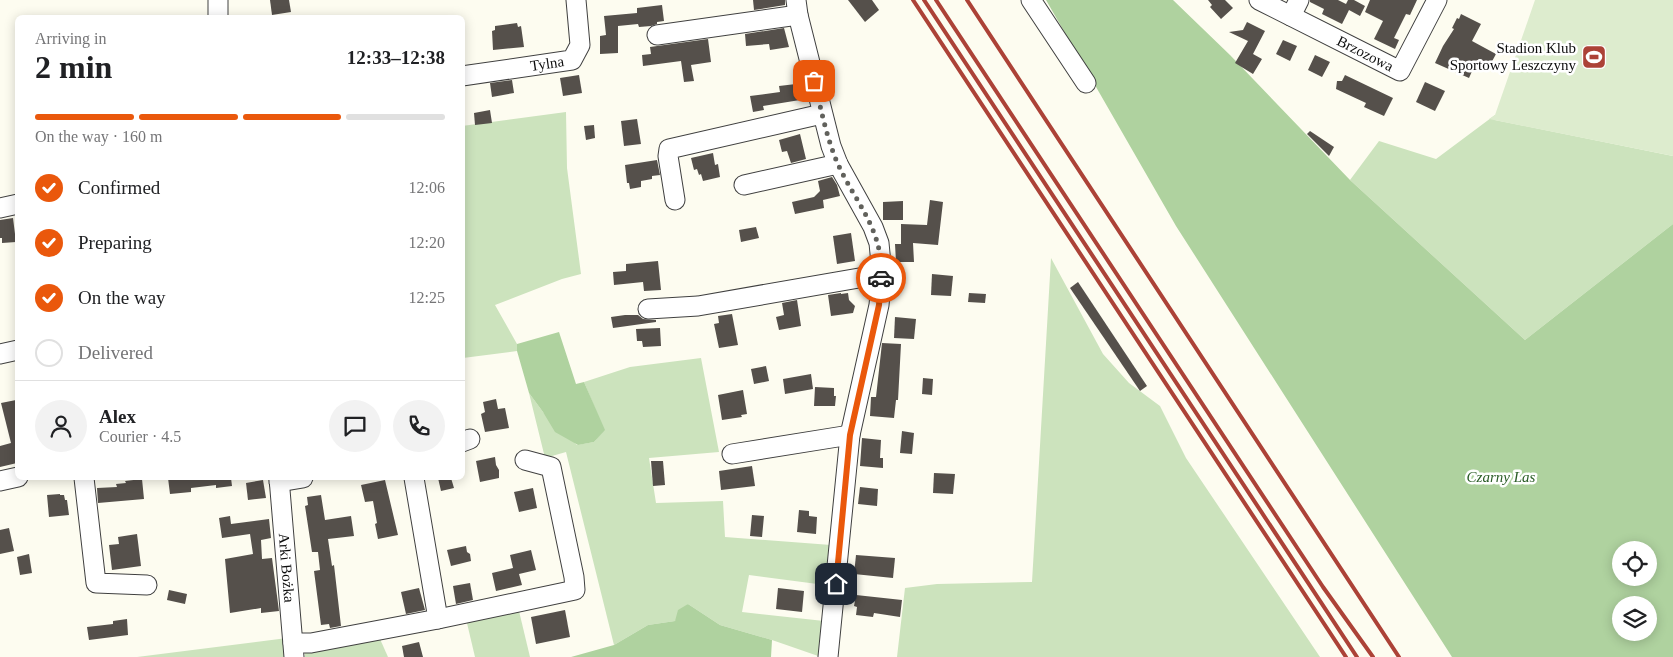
<!DOCTYPE html>
<html lang="en">
<head>
<meta charset="utf-8">
<style>
  body { margin:0; font-family:"Times New Roman",serif; background:#f2f2f2; color:#202124; height:100vh; display:flex; flex-direction:column; font-size:19px; white-space:nowrap }
  * { box-sizing:border-box; margin:0 }
  p { font-size:16px; color:#757577 }
  .icon { flex:none; width:28px; height:28px; fill:none; stroke:currentColor; stroke-width:2; stroke-linecap:round; stroke-linejoin:round }
  .map { position:relative; flex:1; overflow:hidden }
  .details { position:absolute; left:15px; top:15px; width:450px; height:465px; display:flex; flex-direction:column; background:#fff; border-radius:8px; box-shadow:0 2px 12px #0003 }
  .details>* { flex:none }
  .buttons { position:absolute; left:1612px; top:541px; display:grid; gap:10px }
  .buttons a { display:grid; place-items:center; width:45px; height:45px; border-radius:50%; background:#fff; box-shadow:0 2px 12px #0003; font-size:25px }
  .pin { position:absolute; display:grid; place-items:center; width:42px; height:42px; color:#fff; margin:-21px; border-radius:10px; box-shadow:0 2px 8px #0006 }
  .courier { position:absolute; display:grid; place-items:center; width:50px; height:50px; margin:-25px; border:4px solid #ea580c; border-radius:50%; background:#fff; color:#222; box-shadow:0 1px 6px #0007 }
  .overview em { font-style:normal; font-weight:800 }
  .overview div { display:flex; flex-direction:column-reverse }
  .overview { display:flex; align-items:center; justify-content:space-between; height:85px; padding:0 20px }
  h1 { font-size:32px; font-weight:800; line-height:38px }
  .bar { display:grid; grid-template-columns:repeat(4,1fr); gap:8px 5px; align-content:center; height:60px; padding:0 20px }
  .bar i { height:6px; border-radius:4px; background:#e0e0e0 }
  .bar .selected { background:#ea580c }
  .bar p { grid-column:span 4 }
  .line { display:flex; align-items:center; gap:12px; padding:0 20px; border-top:1px solid #e0e0e0 }
  .line div { flex:1 }
  .round { display:grid; place-items:center; flex:none; width:52px; height:52px; border-radius:26px; background:#f2f2f2 }
  ol { padding:0 20px; list-style:none }
  li { display:flex; align-items:center; gap:15px; height:55px }
  li p { margin-inline-start:auto }
  li .icon { padding:5px; border-radius:50%; background:#ea580c; color:#fff; stroke-width:4 }
  li:last-child { color:#757577 }
  li i { width:28px; height:28px; border:2px solid #e0e0e0; border-radius:50% }
  .map>svg:first-child { display:block }
</style>
</head>
<body>
<div class="map">
<svg width="1673" height="657" viewBox="0 0 1673 657">
  <rect width="100%" height="100%" fill="#fdfcf0"/>
  <!-- green -->
  <g fill="#cce3bd">
    <polygon points="566,112 567,168 581,274 562,279 495,305 517,344 517,351 463,358 462,126"/>
    <polygon points="1495,115 1495,120 1673,156 1673,224 1525,340 1350,180 1379,141 1436,159"/>
    <polygon points="1051,258 1103,354 1129,383 1160,406 1186,458 1320,657 897,657 905,588 937,584 1032,582"/>
    <polygon points="701,358 719,452 649,458 656,503 723,501 725,537 831,545 825,585 749,575 742,612 824,621 821,657 772,640 720,625 688,604 675,621 648,625 614,645 566,452 545,458 529,393 543,412 577,445 594,442 604,430 584,382 630,367"/>
    <polygon points="519,611 530,657 475,657 466,619"/>
    <polygon points="287,638 288,657 137,657"/>
    <polygon points="380,639 388,657 305,657 305,649"/>
  </g>
  <!-- forest -->
  <g fill="#afd29f" fill-rule="evenodd">
    <path d="M1046 0H1173L1230 55 1350 180 1525 340 1673 224V657H1452L1176 226ZM1621 550H1649V578H1621ZM1621 605H1649V632H1621Z"/>
    <polygon points="559,332 576,384 584,382 605,430 594,442 578,445 555,432 543,412 529,393 517,351 517,344"/>
    <polygon points="688,604 720,625 772,640 771,657 571,657 614,645 648,625 675,621 678,610"/>
  </g>
  <!-- pitch -->
  <polygon fill="#ddecce" points="1535,0 1673,0 1673,156 1489,119 1495,115"/>
  <!-- building -->
  <g fill="#55504b">
    <polygon points="270,0 289,0 291,12 272,15"/>
    <polygon points="753,0 785,0 785,5 754,10"/>
    <polygon points="848,0 872,0 879,10 865,22"/>
    <polygon points="1208,0 1225,0 1233,8 1221,19 1210,7 1212,5"/>
    <polygon points="1310,0 1338,0 1346,4 1348,0 1354,0 1365,6 1360,16 1349,10 1342,24 1322,14 1324,9 1310,2"/>
    <polygon points="1370,0 1417,0 1410,15 1406,14 1394,38 1399,40 1395,49 1374,39 1383,21 1365,12"/>
    <polygon points="662,5 664,21 657,22 657,24 651,26 639,27 638,24 618,26 618,53 600,54 600,36 606,35 604,16 637,13 637,8"/>
    <polygon points="1461,14 1481,24 1472,41 1496,54 1489,67 1477,60 1469,78 1435,63 1443,46 1454,29 1452,28 1457,18 1459,19"/>
    <polygon points="1247,22 1265,31 1253,54 1262,59 1253,74 1235,63 1248,41 1229,32 1243,30"/>
    <polygon points="517,23 518,27 521,26 524,47 493,50 492,31 495,30 495,26"/>
    <polygon points="784,28 789,47 770,50 769,44 746,46 745,34"/>
    <polygon points="708,39 711,62 691,65 694,81 684,82 681,61 643,66 642,55 651,54 650,47"/>
    <polygon points="1283,40 1297,46 1290,61 1276,54"/>
    <polygon points="1315,55 1330,62 1322,77 1308,70"/>
    <polygon points="579,75 582,93 563,96 560,78"/>
    <polygon points="1345,75 1393,98 1384,116 1364,107 1366,103 1336,89 1337,81 1342,81"/>
    <polygon points="512,80 514,93 492,97 490,83"/>
    <polygon points="1425,82 1445,91 1435,111 1416,102"/>
    <polygon points="796,84 800,100 763,106 764,110 753,112 750,96 780,92 779,86"/>
    <polygon points="490,110 492,123 475,125 474,113"/>
    <polygon points="637,119 641,144 624,146 621,121"/>
    <polygon points="594,125 595,138 586,140 584,126"/>
    <polygon points="1310,131 1334,147 1329,156 1307,134"/>
    <polygon points="800,134 806,159 791,163 787,151 782,152 779,140"/>
    <polygon points="713,153 715,165 718,164 720,177 703,181 701,174 699,175 697,169 694,170 691,158"/>
    <polygon points="657,160 660,175 652,176 652,179 641,181 641,187 630,189 629,183 627,183 625,165"/>
    <polygon points="832,177 837,185 840,196 823,200 824,208 795,214 792,202 814,197 820,191 818,181"/>
    <polygon points="930,200 943,202 938,245 913,243 914,262 896,262 895,244 901,244 901,224 927,225"/>
    <polygon points="903,201 903,220 883,220 883,202"/>
    <polygon points="13,218 16,242 2,243 2,238 0,238 0,220"/>
    <polygon points="756,227 759,238 741,242 739,230"/>
    <polygon points="851,233 855,261 837,264 833,236"/>
    <polygon points="658,261 661,290 644,291 643,282 614,285 613,272 626,271 626,264"/>
    <polygon points="932,274 953,276 951,296 931,295"/>
    <polygon points="1078,282 1147,386 1140,391 1070,288"/>
    <polygon points="841,293 841,294 848,293 849,300 855,306 853,313 831,316 828,295"/>
    <polygon points="969,293 986,294 985,303 968,302"/>
    <polygon points="797,300 801,326 779,330 776,317 784,315 782,303"/>
    <polygon points="732,314 738,345 719,348 714,324 719,323 718,316"/>
    <polygon points="625,315 638,315 643,319 656,320 656,322 613,328 611,317"/>
    <polygon points="895,317 916,319 914,339 894,338"/>
    <polygon points="660,328 661,346 643,347 642,341 637,341 636,329"/>
    <polygon points="882,343 901,344 898,400 896,400 894,418 870,416 871,397 876,397"/>
    <polygon points="766,366 769,381 754,384 751,369"/>
    <polygon points="811,374 813,389 785,394 783,379"/>
    <polygon points="923,378 933,379 932,395 922,394"/>
    <polygon points="815,387 834,388 834,396 836,396 835,406 814,406"/>
    <polygon points="743,390 747,414 741,415 742,417 722,420 718,395"/>
    <polygon points="496,399 498,409 505,408 509,428 485,432 481,414 485,412 483,402"/>
    <polygon points="16,400 18,407 18,454 15,454 17,463 0,467 0,446 11,443 1,403"/>
    <polygon points="902,431 914,433 912,454 900,453"/>
    <polygon points="862,438 881,440 880,458 883,458 883,468 860,466"/>
    <polygon points="495,457 496,465 499,470 499,478 480,482 476,461"/>
    <polygon points="651,461 663,461 665,485 653,486"/>
    <polygon points="752,466 755,486 721,490 719,471"/>
    <polygon points="934,473 955,474 953,494 933,493"/>
    <polygon points="168,478 231,478 232,486 216,488 216,485 191,488 191,492 170,494"/>
    <polygon points="438,478 451,478 454,488 441,491"/>
    <polygon points="142,479 144,499 98,503 97,488 117,487 116,484 126,483 125,481"/>
    <polygon points="263,480 266,498 248,500 246,483"/>
    <polygon points="385,480 398,535 378,539 375,524 377,523 373,501 365,502 361,485"/>
    <polygon points="860,487 878,489 877,506 858,504"/>
    <polygon points="533,488 537,508 519,512 514,492"/>
    <polygon points="60,494 60,495 64,495 65,500 67,500 69,515 49,517 47,495"/>
    <polygon points="321,495 325,520 351,516 354,536 328,539 332,566 334,565 341,626 330,628 329,624 321,625 314,571 320,570 318,552 312,552 305,506 308,505 307,497"/>
    <polygon points="799,510 809,511 809,516 817,517 816,534 797,532"/>
    <polygon points="752,515 764,516 762,537 750,536"/>
    <polygon points="230,516 231,524 269,519 271,538 261,540 262,559 272,558 279,611 261,613 261,608 230,613 225,559 253,554 250,534 222,538 219,518"/>
    <polygon points="9,528 14,551 0,554 0,530"/>
    <polygon points="137,534 141,566 112,570 109,545 119,544 118,537"/>
    <polygon points="466,546 467,552 470,554 471,561 451,566 447,550"/>
    <polygon points="531,550 536,570 519,574 522,585 496,591 492,573 513,568 510,555"/>
    <polygon points="29,554 32,573 20,575 17,557"/>
    <polygon points="856,555 895,558 893,578 854,574"/>
    <polygon points="470,583 473,600 456,604 453,586"/>
    <polygon points="419,588 425,610 406,614 401,592"/>
    <polygon points="778,588 804,591 802,612 776,609"/>
    <polygon points="169,590 187,594 185,604 167,600"/>
    <polygon points="856,595 902,600 900,617 874,613 873,617 856,615 857,607 854,606"/>
    <polygon points="565,610 570,637 536,644 531,617"/>
    <polygon points="127,619 128,635 89,640 87,627 113,624 113,621"/>
    <polygon points="419,642 423,657 404,657 402,646"/>
  </g>
  <g fill="none" stroke-linecap="round" stroke-linejoin="round">
    <defs>
      <g id="minor">
        <polyline points="796,0 798,15 831,146 838,164 873,227 879,243 882,274 879,305 850,435 828,657"/>
        <polyline points="1031,0 1086,83"/>
        <path id="s1" d="M1259 0 1400 71 1437 0"/>
        <polyline points="1291,16 1299,0"/>
        <polyline points="218,18 218,0"/>
        <polyline points="657,35 798,15"/>
        <path id="s2" d="M462 76 572 60 580 45 576 0"/>
        <polyline points="744,185 838,164"/>
        <polyline points="675,200 668,156 669,149 822,114"/>
        <polyline points="0,208 18,204"/>
        <polyline points="648,309 698,306 882,274"/>
        <polyline points="0,354 18,350"/>
        <polyline points="462,442 470,439"/>
        <polyline points="732,454 850,435"/>
        <polyline points="84,478 96,583 147,585"/>
        <path id="s3" d="M279 478 294 657"/>
        <polyline points="414,478 438,619"/>
        <polyline points="0,481 18,477"/>
        <polyline points="279,482 303,478"/>
        <polyline points="293,643 311,643 438,619 575,590 574,577 551,467 525,460"/>
      </g>
    </defs>
    <!-- minor casing -->
    <use href="#minor" stroke="#404040" stroke-width="21"/>
    <!-- minor -->
    <use href="#minor" stroke="#fff" stroke-width="19"/>
    <!-- rail -->
    <g stroke="#ac4237" stroke-width="4">
      <polyline points="913,0 1346,657"/>
      <polyline points="924,0 1357,657"/>
      <polyline points="936,0 1323,587 1373,657"/>
      <polyline points="967,0 1399,657"/>
    </g>
  </g>
  <g fill="none" stroke-linecap="round" stroke-linejoin="round">
    <!-- done -->
    <path stroke="#61615c" stroke-width="5" stroke-dasharray="0 9" d="M814 81C821 108 826 136 837 162 855 203 884 229 881 278"/>
    <!-- route -->
    <polyline stroke="#ea580c" stroke-width="6" points="836,584 850,435 879,305 881,278"/>
  </g>
  <!-- icons -->
  <defs>
    <symbol id="stadium-square" viewBox="-11 -11 22 22"><rect x="-9" y="-9" width="18" height="18" rx="4" fill="#ac4237" stroke="#fff"/><path d="M0-5a6.5 5 0 1 0 0 10a6.5 5 0 1 0 0-10ZM-3.5-1.8h7v3.6h-7Z" fill="#fff"/></symbol>
  </defs>
  <g fill-rule="evenodd">
    <use href="#stadium-square" x="1580" y="43" width="28" height="28"/>
  </g>
  <g text-anchor="middle" dominant-baseline="central" stroke-width="5" stroke-linejoin="round" paint-order="stroke">
    <!-- poi labels -->
    <g font-size="15" fill="#0d0d0d" stroke="#fff" text-anchor="end">
      <text x="1576" y="48">Stadion Klub<tspan x="1576" dy="17">Sportowy Leszczyny</tspan></text>
    </g>
    <!-- street labels -->
    <g font-size="15" fill="#0d0d0d" stroke="#fff">
      <text stroke="none"><textPath href="#s1" startOffset="119">Brzozowa</textPath></text>
      <text stroke="none"><textPath href="#s2" startOffset="86">Tylna</textPath></text>
      <text stroke="none"><textPath href="#s3" startOffset="90">Arki Bożka</textPath></text>
    </g>
    <!-- park labels -->
    <g font-size="15" font-style="italic" fill="#2a5d26" stroke="#fff">
      <text x="1501" y="477">Czarny Las</text>
    </g>
  </g>
</svg>
<div class="buttons">
<a><svg class="icon" aria-label="locate" viewBox="0 0 24 24"><circle cx="12" cy="12" r="6"/><path d="M12 2v4M12 18v4M2 12h4M18 12h4"/></svg></a>
<a><svg class="icon" aria-label="layers" viewBox="0 0 24 24"><path d="M12 4l9 5-9 5-9-5zM3 14l9 5 9-5"/></svg></a>
</div>
<div class="pin" style="left:814px;top:81px;background:#ea580c"><svg class="icon" aria-label="bag" viewBox="0 0 24 24"><path d="M5 8h14l-1 12H6zM9 8a3 3 0 0 1 6 0"/></svg></div>
<div class="pin" style="left:836px;top:584px;background:#1f2937"><svg class="icon" aria-label="home" viewBox="0 0 24 24"><path d="M3 11l9-7 9 7M6 9v11h12V9"/></svg></div>
<div class="courier" style="left:881px;top:278px"><svg class="icon" aria-label="car" viewBox="0 0 24 24"><path d="M5 17H2v-5l4-1 3-4h7l3 4 3 1v5h-3M9 17h6M6 11h13"/><circle cx="7" cy="17" r="2"/><circle cx="17" cy="17" r="2"/></svg></div>
<section class="details">
<div class="overview"><div><h1>2 min</h1><p>Arriving in</p></div><em>12:33–12:38</em></div>
<div class="bar"><i class="selected"></i><i class="selected"></i><i class="selected"></i><i></i><p>On the way · 160 m</p></div>
<ol>
<li><svg class="icon" aria-label="check" viewBox="0 0 24 24"><path d="M5 12l5 5 9-10"/></svg>Confirmed<p>12:06</p></li>
<li><svg class="icon" aria-label="check" viewBox="0 0 24 24"><path d="M5 12l5 5 9-10"/></svg>Preparing<p>12:20</p></li>
<li><svg class="icon" aria-label="check" viewBox="0 0 24 24"><path d="M5 12l5 5 9-10"/></svg>On the way<p>12:25</p></li>
<li><i></i>Delivered</li>
</ol>
<div class="line" style="height:90px"><a class="round"><svg class="icon" aria-label="person" viewBox="0 0 24 24"><circle cx="12" cy="8" r="4"/><path d="M4 21q1-7 8-7t8 7"/></svg></a><div><b>Alex</b><p>Courier · 4.5</p></div><a class="round"><svg class="icon" aria-label="chat" viewBox="0 0 24 24"><path d="M4 5h16v11H9l-5 4z"/></svg></a><a class="round"><svg class="icon" aria-label="phone" viewBox="0 0 24 24"><path d="M5 4h4l2 5-3 2q2 4 5 5l2-3 5 2v4C11 20 4 13 5 4z"/></svg></a></div>
</section>
</div>
</body>
</html>
